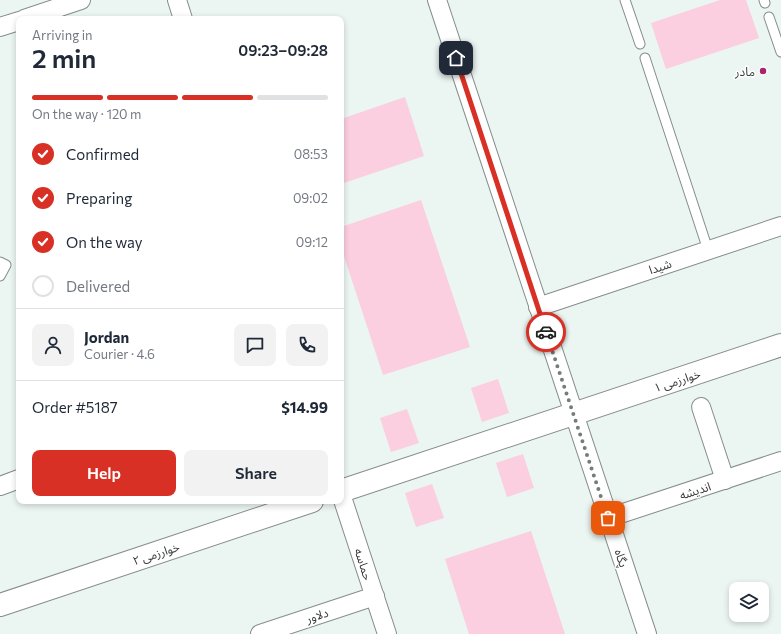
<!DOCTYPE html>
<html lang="en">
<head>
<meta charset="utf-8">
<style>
  body { margin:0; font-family:Commissioner,"Noto Sans Arabic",sans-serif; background:#f2f2f3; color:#1f2937; height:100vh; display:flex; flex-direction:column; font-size:15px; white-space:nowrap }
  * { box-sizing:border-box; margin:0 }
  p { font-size:13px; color:#747a83 }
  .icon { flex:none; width:22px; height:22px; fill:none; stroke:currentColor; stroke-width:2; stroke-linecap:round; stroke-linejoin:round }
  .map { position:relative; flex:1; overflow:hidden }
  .details { position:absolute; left:16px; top:16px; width:328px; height:488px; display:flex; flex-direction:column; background:#fff; border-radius:8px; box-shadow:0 2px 6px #0003 }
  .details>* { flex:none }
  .fabs { position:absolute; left:729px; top:582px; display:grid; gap:8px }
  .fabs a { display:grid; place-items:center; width:40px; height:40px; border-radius:8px; background:#fff; box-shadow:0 2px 6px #0003; font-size:20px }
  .pin { position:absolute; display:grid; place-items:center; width:34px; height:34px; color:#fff; margin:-17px; border-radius:8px; box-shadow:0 2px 6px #0006 }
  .courier { position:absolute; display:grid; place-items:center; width:40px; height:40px; margin:-20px; border:3px solid #d93025; border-radius:50%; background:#fff; color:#222; box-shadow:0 1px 5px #0007 }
  .head em { font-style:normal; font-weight:600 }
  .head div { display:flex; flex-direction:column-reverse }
  .head { display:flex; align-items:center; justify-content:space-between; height:68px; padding:0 16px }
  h1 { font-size:26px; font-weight:600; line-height:30px }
  .bar { display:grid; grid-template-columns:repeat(4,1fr); gap:6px 4px; align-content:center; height:48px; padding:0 16px }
  .bar i { height:5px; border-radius:3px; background:#e0e1e3 }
  .bar .selected { background:#d93025 }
  .bar p { grid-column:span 4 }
  .line { display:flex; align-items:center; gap:10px; padding:0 16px; border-top:1px solid #e0e1e3 }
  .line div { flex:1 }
  .round { display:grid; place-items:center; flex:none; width:42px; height:42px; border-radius:8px; background:#f2f2f3 }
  ol { padding:0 16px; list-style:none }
  li { display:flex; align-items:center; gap:12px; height:44px }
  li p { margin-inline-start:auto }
  li .icon { padding:4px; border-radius:50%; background:#d93025; color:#fff; stroke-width:4 }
  li:last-child { color:#747a83 }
  li i { width:22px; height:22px; border:2px solid #e0e1e3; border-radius:50% }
  .action { display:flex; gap:8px; margin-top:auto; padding:8px 16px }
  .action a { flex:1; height:46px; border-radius:8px; background:#d93025; color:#fff; font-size:16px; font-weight:600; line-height:46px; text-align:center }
  .action a+a { background:#f2f2f3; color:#1f2937 }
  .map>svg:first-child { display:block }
</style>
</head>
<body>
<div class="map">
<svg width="781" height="634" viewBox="0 0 781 634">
  <rect width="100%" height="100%" fill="#ebf5f1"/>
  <!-- green -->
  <g fill="#fbcee0">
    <polygon points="720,0 746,0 759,38 666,69 651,23"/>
    <polygon points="405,97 424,156 341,184 341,119"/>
    <polygon points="421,200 470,347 383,375 341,247 341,227"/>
    <polygon points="498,379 509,413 482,422 471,388"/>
    <polygon points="407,409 419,443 391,452 380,418"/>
    <polygon points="523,454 534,488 507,497 496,463"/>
    <polygon points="432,484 444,518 416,527 405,493"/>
    <polygon points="531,531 565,634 469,634 445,559"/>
  </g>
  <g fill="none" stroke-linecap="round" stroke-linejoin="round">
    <defs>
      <g id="lane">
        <polyline points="625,0 640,44"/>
        <polyline points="764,0 765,3"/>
        <polyline points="769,17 781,52"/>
        <polyline points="645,58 708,250"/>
        <polyline points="0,262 6,265 0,276"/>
      </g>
      <g id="street">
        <polyline points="177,0 183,19"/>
        <polyline points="437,0 647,634"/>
        <polyline points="24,19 81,0"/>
        <polyline points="0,27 19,21"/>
        <polyline points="538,307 781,226"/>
        <polyline points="701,407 725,480"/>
        <polyline points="0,486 19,479"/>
        <polyline points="341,494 387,634"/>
        <polyline points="608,518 781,461"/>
        <polyline points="260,634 375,596"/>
      </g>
      <g id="secondary">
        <polyline points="341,491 781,345"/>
        <polyline points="0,605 312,501"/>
      </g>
    </defs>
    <!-- lane casing -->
    <use href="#lane" stroke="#858e8a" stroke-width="11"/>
    <!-- street casing -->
    <use href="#street" stroke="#858e8a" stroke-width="20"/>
    <!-- secondary casing -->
    <use href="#secondary" stroke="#858e8a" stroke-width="24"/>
    <!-- lane -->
    <use href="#lane" stroke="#fff" stroke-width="9"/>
    <!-- street -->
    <use href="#street" stroke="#fff" stroke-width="18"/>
    <!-- secondary -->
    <use href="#secondary" stroke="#fff" stroke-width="22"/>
  </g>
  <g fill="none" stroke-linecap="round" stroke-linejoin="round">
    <!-- done -->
    <polyline stroke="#767c79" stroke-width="4" stroke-dasharray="0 7.2" points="546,332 608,518"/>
    <!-- route -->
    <polyline stroke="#d93025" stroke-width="5" points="456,58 546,332"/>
  </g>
  <!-- markers -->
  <circle fill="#a8246f" stroke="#fff" stroke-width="1.5" cx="763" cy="71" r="4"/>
  <g text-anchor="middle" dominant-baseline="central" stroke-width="3" stroke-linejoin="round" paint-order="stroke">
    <!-- poi labels -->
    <g font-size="12" fill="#373b39" stroke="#fff" text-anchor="end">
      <text x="755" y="71">مادر</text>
    </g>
    <!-- street labels -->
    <g font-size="12" fill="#373b39" stroke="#fff">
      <text transform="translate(660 266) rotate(-18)">شیدا</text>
      <text transform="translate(677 380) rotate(-18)">خوارزمی ۱</text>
      <text transform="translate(695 490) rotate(-18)">اندیشه</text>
      <text transform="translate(156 553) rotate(-18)">خوارزمی ۲</text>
      <text transform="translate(622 558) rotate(72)">پگاه</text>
      <text transform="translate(364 564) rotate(72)">حماسه</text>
      <text transform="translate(317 615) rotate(-18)">دلاور</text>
    </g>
  </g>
</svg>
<div class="fabs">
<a><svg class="icon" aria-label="layers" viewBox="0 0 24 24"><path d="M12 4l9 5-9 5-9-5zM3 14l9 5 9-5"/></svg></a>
</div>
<div class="pin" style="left:608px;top:518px;background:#ea580c"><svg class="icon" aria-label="bag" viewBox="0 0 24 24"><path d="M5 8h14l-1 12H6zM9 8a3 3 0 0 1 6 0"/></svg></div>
<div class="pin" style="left:456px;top:58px;background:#1f2937"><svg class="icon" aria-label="home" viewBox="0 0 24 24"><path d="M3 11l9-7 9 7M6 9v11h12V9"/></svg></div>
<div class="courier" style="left:546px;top:332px"><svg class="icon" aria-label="car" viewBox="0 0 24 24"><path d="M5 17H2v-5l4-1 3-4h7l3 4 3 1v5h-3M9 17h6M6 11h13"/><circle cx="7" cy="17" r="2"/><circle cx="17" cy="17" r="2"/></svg></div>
<section class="details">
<div class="head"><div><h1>2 min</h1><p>Arriving in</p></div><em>09:23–09:28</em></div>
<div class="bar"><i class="selected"></i><i class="selected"></i><i class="selected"></i><i></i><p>On the way · 120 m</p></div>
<ol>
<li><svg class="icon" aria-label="check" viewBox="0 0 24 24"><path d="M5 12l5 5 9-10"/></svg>Confirmed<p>08:53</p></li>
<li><svg class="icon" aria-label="check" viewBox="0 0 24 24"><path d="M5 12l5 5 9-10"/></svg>Preparing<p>09:02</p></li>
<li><svg class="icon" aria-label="check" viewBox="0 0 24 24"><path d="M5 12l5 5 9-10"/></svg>On the way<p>09:12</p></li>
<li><i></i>Delivered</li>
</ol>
<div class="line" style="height:72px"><a class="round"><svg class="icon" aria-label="person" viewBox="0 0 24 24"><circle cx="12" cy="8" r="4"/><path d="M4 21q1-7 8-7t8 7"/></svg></a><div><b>Jordan</b><p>Courier · 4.6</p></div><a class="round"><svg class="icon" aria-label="chat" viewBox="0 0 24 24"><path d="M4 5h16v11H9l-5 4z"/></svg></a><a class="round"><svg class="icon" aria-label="phone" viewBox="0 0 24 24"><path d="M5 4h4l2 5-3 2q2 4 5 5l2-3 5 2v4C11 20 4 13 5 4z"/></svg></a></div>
<div class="line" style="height:52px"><div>Order #5187</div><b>$14.99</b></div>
<div class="action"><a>Help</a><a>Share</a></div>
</section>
</div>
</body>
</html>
